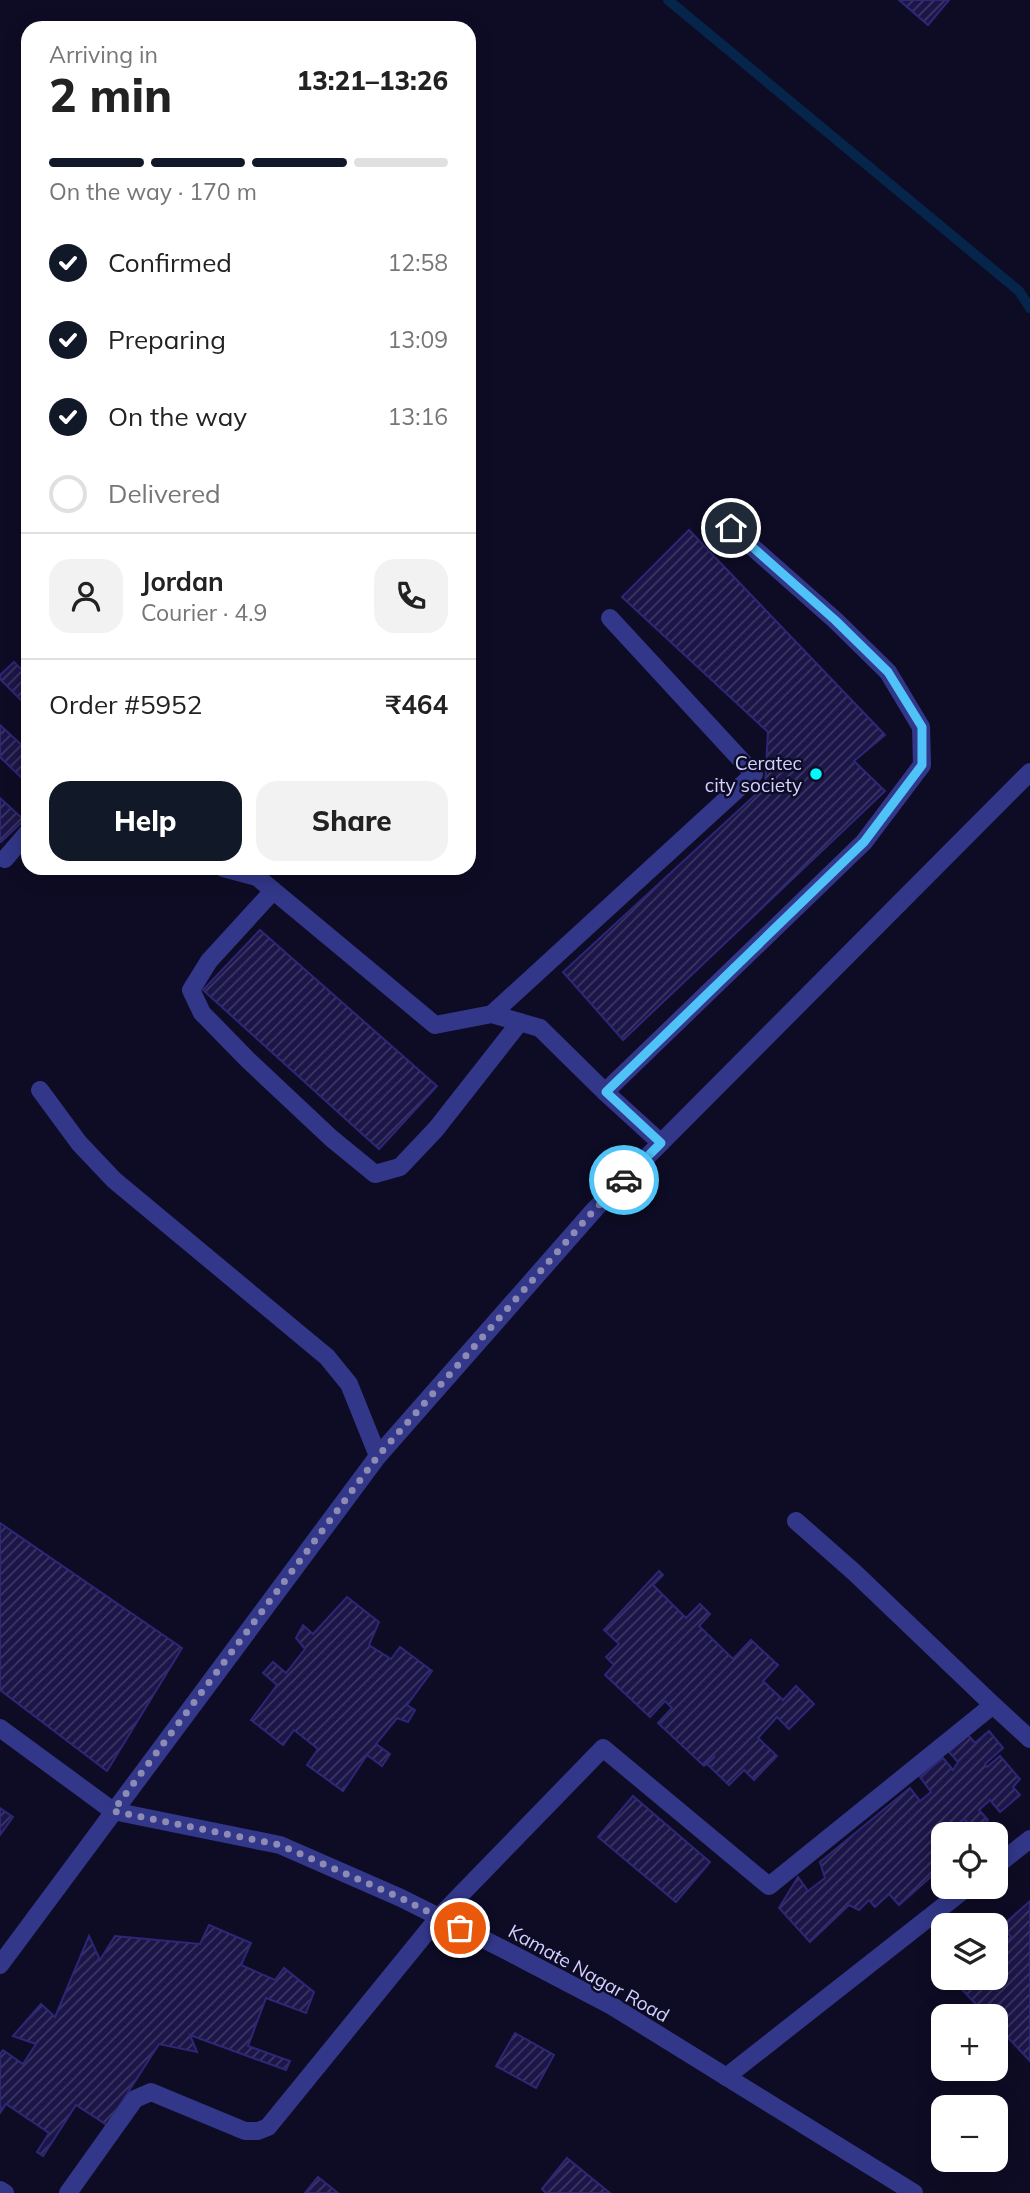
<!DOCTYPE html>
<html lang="en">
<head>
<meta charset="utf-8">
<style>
  body { margin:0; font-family:Mulish,sans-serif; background:#f2f2f2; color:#222; height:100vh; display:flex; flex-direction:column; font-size:26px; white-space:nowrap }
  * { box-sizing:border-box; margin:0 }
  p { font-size:23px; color:#767676 }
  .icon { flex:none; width:38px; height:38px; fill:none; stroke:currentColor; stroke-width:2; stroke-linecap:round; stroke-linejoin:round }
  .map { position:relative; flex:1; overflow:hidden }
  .panel { position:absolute; left:21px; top:21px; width:455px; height:854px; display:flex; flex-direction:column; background:#fff; border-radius:21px; box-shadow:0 4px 18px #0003 }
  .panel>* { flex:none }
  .fabs { position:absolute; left:931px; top:1822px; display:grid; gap:14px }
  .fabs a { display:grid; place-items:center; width:77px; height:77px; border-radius:14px; background:#fff; box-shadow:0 4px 18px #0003; font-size:35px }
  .pin { position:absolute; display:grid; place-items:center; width:60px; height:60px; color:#fff; margin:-30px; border:4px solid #fff; border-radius:50%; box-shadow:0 2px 7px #0007 }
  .courier { position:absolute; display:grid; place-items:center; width:70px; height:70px; margin:-35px; border:5px solid #4fc3f7; border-radius:50%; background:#fff; color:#222; box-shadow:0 2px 9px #0007 }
  .summary em { font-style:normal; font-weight:800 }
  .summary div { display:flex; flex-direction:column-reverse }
  .summary { display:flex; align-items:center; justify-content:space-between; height:119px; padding:0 28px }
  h1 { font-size:46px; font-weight:800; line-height:52px }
  .bar { display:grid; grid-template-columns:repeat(4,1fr); gap:10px 7px; align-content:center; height:84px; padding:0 28px }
  .bar i { height:9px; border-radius:5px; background:#e0e0e0 }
  .bar .active { background:#111827 }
  .bar p { grid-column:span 4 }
  .line { display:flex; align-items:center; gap:18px; padding:0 28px; border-top:2px solid #e0e0e0 }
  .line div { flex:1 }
  .round { display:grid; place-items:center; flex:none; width:74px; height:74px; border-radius:21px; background:#f2f2f2 }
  ol { padding:0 28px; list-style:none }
  li { display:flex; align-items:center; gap:21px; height:77px }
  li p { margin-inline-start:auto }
  li .icon { padding:7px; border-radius:50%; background:#111827; color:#fff; stroke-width:4 }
  li:last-child { color:#767676 }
  li i { width:38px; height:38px; border:4px solid #e0e0e0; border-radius:50% }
  .cta { display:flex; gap:14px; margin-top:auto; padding:14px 28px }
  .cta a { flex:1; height:80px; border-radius:21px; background:#111827; color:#fff; font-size:28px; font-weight:800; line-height:80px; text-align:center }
  .cta a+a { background:#f2f2f2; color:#222 }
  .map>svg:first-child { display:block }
</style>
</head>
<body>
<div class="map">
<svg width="1030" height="2193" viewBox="0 0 1030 2193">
  <defs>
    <pattern id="building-hatch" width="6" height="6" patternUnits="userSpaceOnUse" patternTransform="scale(1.75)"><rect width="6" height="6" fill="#1c1648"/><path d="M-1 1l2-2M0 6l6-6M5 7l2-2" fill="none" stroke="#3c3763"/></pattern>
  </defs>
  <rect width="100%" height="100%" fill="#0e0c25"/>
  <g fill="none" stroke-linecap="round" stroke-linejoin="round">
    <!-- stream -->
    <polyline stroke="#06254a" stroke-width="10" points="668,0 1019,291 1030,308"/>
  </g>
  <!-- building -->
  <g fill="url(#building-hatch)" stroke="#2e2677" stroke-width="2">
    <polygon points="899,0 949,0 928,25"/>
    <polygon points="689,530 885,735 854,761 885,791 623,1040 563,972 765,786 768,732 622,597"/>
    <polygon points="14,662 28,676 28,707 0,679 0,675"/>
    <polygon points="0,725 28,751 28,784 0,757"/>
    <polygon points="0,798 24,820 1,842 0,841"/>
    <polygon points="260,930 437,1086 379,1149 203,990"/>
    <polygon points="0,1523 182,1648 107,1771 0,1690"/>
    <polygon points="659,1571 663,1575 653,1585 686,1618 700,1604 710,1614 699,1626 733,1659 751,1640 778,1665 763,1681 783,1700 796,1686 814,1704 789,1729 777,1717 758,1738 777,1756 754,1780 744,1770 729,1785 707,1764 715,1756 704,1766 658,1723 672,1708 665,1701 650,1717 605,1675 614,1665 606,1657 619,1644 604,1630"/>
    <polygon points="347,1597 379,1622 369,1645 391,1659 400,1647 432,1671 407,1705 415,1710 408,1722 397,1718 376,1744 390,1754 382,1766 367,1755 343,1791 307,1765 318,1749 294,1730 283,1745 251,1720 277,1685 263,1673 273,1662 286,1673 305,1649 296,1638 303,1625 313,1634"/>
    <polygon points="989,1731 1003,1748 985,1764 987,1767 1000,1756 1020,1779 1013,1787 1020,1795 1000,1812 990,1800 979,1810 988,1820 975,1831 964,1819 947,1834 943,1834 943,1866 899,1905 889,1894 875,1907 869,1900 859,1910 849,1905 810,1942 779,1908 798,1877 808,1891 825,1878 820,1862 910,1788 920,1801 931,1792 920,1777 943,1758 953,1770 958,1762 949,1752 968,1735 975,1743"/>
    <polygon points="633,1796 710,1862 676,1902 598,1837"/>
    <polygon points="0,1808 13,1817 0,1835"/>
    <polygon points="1030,1901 1030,2061 996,2025 996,2016 987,2016 955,1982 962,1978 969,1978 972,1981 980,1978 985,1983 991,1978 996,1978 996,1974 1009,1963 997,1949 1011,1937 1002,1926"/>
    <polygon points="209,1925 251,1943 241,1965 275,1980 284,1968 314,1992 306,2013 266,1998 248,2046 290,2061 286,2070 190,2035 197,2052 159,2044 107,2125 76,2105 43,2156 37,2152 49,2133 6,2104 0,2113 0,2054 3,2050 23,2064 36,2044 13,2036 41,2004 55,2017 89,1936 100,1960 115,1936 200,1944"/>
    <polygon points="515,2033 554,2055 536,2088 496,2066"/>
    <polygon points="567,2158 610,2193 546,2193 542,2189"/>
    <polygon points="318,2177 338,2193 305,2193"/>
  </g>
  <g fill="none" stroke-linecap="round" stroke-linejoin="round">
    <!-- minor -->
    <g stroke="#323789" stroke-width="18">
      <polyline points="5,859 28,832"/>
      <polyline points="223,868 257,877 435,1025 492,1014 540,1028 605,1092 661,1143"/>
      <polyline points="273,891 209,961 191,990 202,1013 248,1060 331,1138 375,1174 400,1167 436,1129 520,1022"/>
      <polyline points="492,1014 754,774 610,618"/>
      <polyline points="40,1090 79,1143 114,1180 327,1357 349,1384 378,1456"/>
      <polyline points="605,1092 864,842 922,765 921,727 888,672 835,620 731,528"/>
      <polyline points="993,1705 1030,1739"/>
      <polyline points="0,1728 113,1811 280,1845 401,1898 503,1949 612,2006 914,2193"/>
      <polyline points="996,1866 1030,1839"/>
      <polyline points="0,1965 378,1456 595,1209 1030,772"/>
      <polyline points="726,2077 969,1886"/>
      <polyline points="0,2190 5,2193"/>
      <polyline points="68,2193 135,2099 151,2092 245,2131 258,2131 268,2127 439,1917 603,1748 769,1886 993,1705 855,1573 796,1521"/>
    </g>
  </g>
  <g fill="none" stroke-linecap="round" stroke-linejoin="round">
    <!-- done -->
    <polyline stroke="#8d8bb3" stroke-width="7" stroke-dasharray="0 12.6" points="460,1928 401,1898 280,1845 113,1811 378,1456 595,1209 624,1180"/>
    <!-- route -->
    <polyline stroke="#4fc3f7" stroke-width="9" points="624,1180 661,1143 606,1092 864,842 922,765 922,727 888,672 835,620 731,528"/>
  </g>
  <!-- markers -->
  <circle fill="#00f9fb" stroke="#0e0c25" stroke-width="2.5" cx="816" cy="774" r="7"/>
  <g text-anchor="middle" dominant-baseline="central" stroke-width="5" stroke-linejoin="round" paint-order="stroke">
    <!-- poi labels -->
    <g font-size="19" fill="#d1d0ff" stroke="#0e0c25" text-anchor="end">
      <text x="802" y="763">Ceratec<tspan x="802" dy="22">city society</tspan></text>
    </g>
    <!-- street labels -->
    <g font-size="19" fill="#d1d0ff" stroke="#0e0c25">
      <text transform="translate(589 1973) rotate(29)">Kamate Nagar Road</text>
    </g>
  </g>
</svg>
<div class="fabs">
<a><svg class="icon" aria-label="locate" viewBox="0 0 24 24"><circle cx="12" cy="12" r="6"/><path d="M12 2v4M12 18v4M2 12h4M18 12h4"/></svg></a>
<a><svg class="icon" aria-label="layers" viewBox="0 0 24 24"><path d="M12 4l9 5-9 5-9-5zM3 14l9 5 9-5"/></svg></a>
<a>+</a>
<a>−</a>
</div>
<div class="pin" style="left:460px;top:1928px;background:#ea580c"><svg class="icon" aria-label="bag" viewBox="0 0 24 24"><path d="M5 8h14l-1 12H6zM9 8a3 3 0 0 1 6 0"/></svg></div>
<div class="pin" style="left:731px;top:528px;background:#1f2937"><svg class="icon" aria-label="home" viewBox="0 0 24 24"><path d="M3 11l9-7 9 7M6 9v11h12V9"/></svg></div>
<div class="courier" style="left:624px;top:1180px"><svg class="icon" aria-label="car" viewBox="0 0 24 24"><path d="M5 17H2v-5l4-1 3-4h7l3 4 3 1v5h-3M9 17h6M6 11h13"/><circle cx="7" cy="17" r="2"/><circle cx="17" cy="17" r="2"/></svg></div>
<section class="panel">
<div class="summary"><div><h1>2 min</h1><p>Arriving in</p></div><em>13:21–13:26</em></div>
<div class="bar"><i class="active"></i><i class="active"></i><i class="active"></i><i></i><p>On the way · 170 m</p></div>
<ol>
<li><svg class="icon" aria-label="check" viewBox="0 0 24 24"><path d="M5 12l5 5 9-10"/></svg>Confirmed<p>12:58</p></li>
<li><svg class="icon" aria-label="check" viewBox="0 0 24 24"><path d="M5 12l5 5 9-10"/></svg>Preparing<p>13:09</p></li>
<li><svg class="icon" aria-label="check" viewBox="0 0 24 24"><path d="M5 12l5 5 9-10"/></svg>On the way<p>13:16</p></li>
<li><i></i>Delivered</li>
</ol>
<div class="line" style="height:126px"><a class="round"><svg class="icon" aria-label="person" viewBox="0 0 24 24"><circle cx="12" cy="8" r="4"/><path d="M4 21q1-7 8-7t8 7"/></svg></a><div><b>Jordan</b><p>Courier · 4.9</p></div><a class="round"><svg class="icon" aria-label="phone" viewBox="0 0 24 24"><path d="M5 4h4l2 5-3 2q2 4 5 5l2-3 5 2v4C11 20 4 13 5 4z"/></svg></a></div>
<div class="line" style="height:91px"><div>Order #5952</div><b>₹464</b></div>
<div class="cta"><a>Help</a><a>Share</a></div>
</section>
</div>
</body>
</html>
